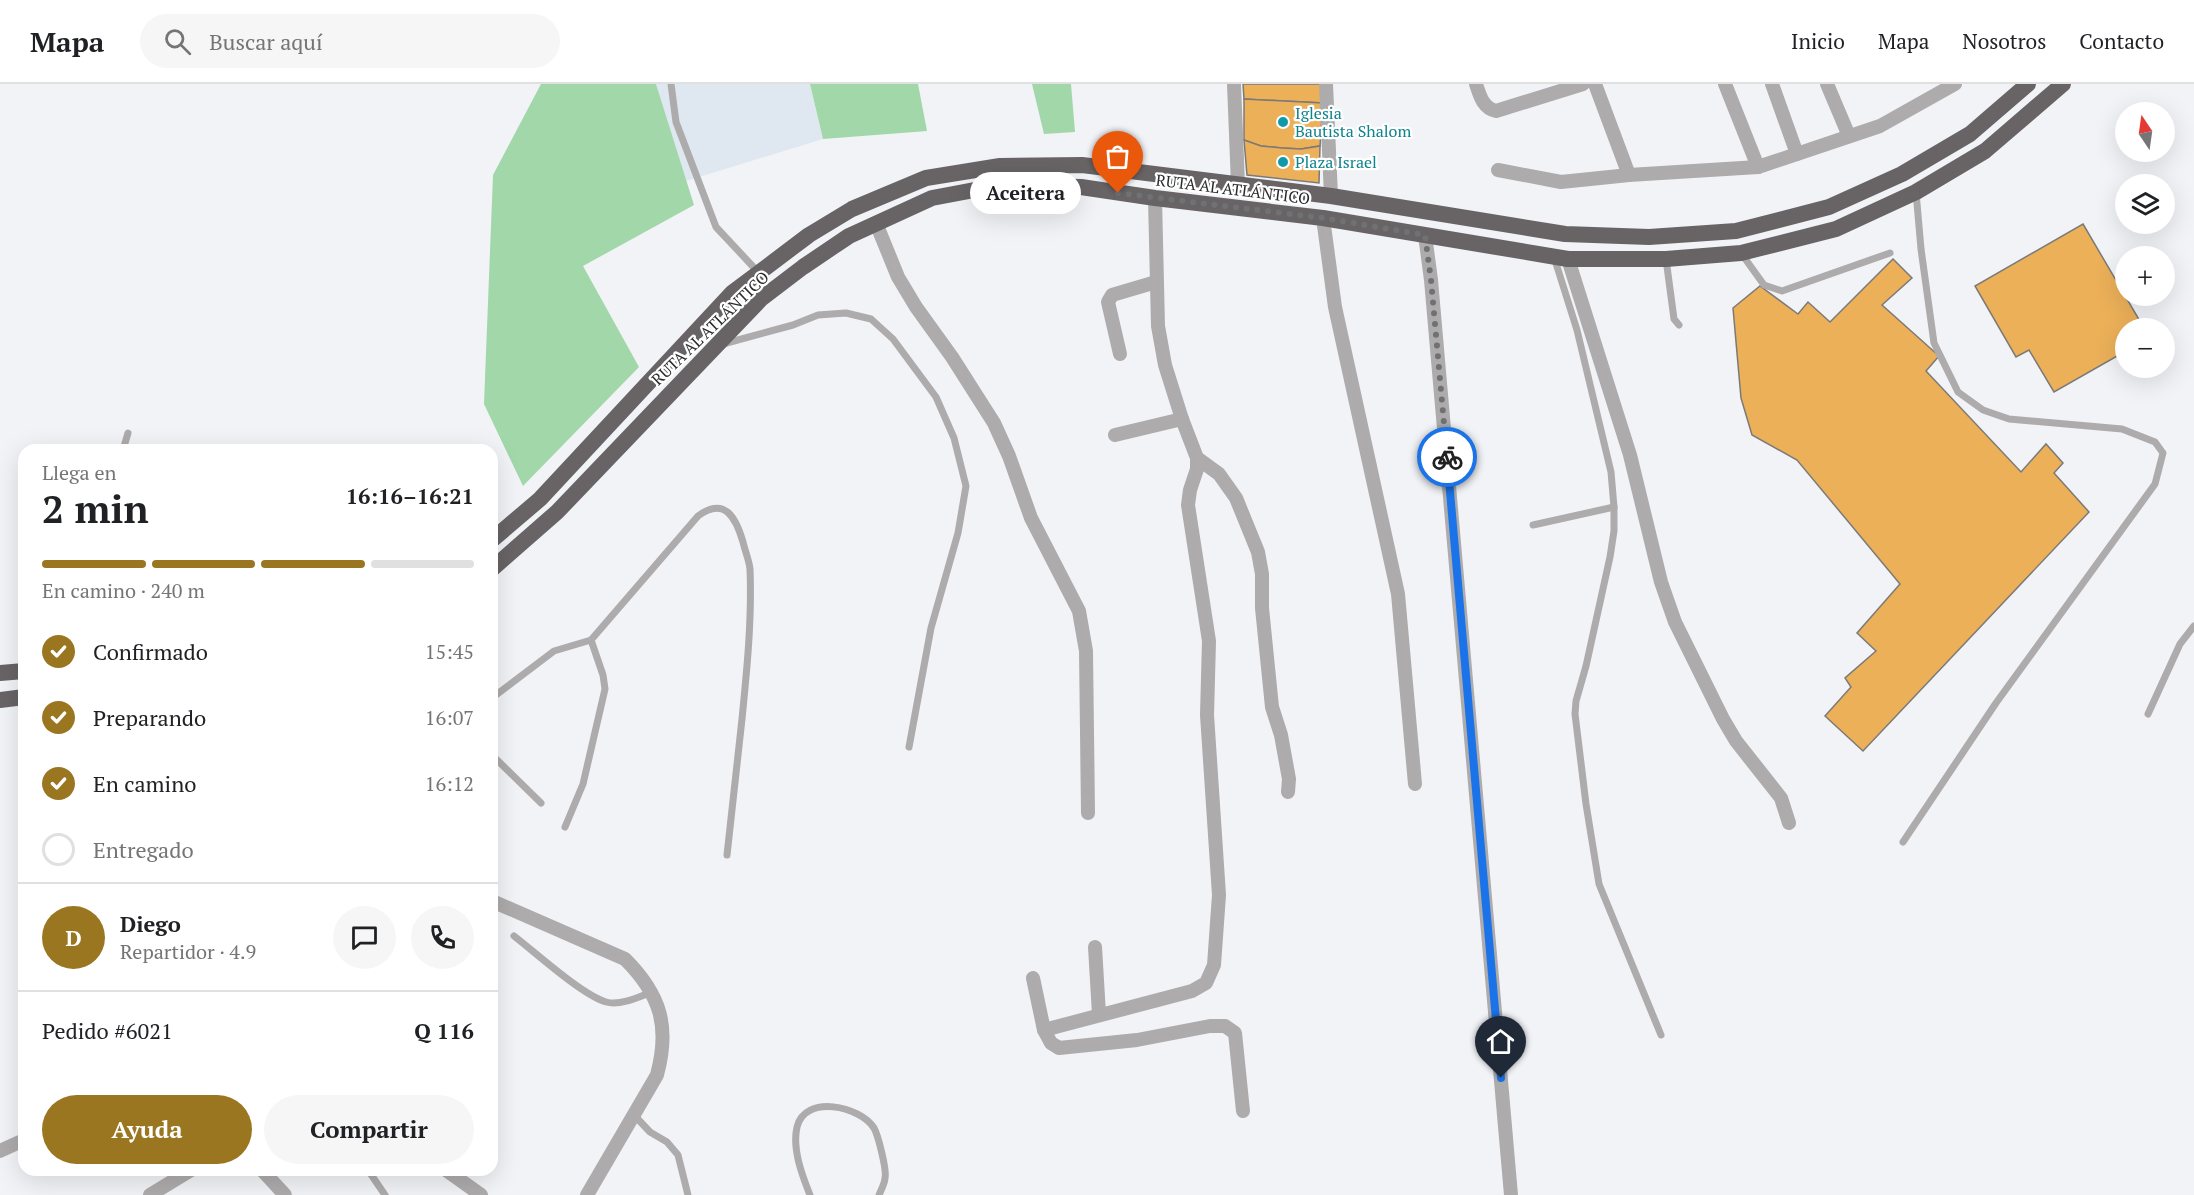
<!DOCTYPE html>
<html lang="es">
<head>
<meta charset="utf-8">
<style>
  body { margin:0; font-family:"PT Serif",serif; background:#f6f6f6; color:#202124; height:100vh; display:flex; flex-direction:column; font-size:22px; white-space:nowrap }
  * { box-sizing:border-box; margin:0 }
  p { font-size:20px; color:#757577 }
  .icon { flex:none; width:33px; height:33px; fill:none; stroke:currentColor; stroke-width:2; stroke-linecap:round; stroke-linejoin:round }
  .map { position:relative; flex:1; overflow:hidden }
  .sheet { position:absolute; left:18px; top:360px; width:480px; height:732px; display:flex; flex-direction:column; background:#fff; border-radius:18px; box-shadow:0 6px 24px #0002 }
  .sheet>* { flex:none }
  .needle { width:39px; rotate:347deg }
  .buttons { position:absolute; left:2115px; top:18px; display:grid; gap:12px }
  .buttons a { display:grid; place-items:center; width:60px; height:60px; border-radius:50%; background:#fff; box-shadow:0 6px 24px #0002; font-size:30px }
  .pin { position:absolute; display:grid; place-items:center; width:51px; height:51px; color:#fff; margin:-62px -26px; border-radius:50% 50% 50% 0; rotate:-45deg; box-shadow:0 0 6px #0007 }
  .pin .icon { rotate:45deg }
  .courier { position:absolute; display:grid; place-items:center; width:60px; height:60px; margin:-30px; border:4px solid #1a73e8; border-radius:50%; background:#fff; color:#222; box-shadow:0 2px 8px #0007 }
  .bubble { position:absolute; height:42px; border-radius:21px; background:#fff; box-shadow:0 6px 24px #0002; font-size:20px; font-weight:600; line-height:42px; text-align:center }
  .head em { font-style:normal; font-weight:600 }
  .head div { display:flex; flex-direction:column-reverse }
  .head { display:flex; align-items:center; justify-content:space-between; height:102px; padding:0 24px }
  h1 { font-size:39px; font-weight:600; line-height:45px }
  .bar { display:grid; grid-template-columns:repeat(4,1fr); gap:9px 6px; align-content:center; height:72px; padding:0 24px }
  .bar i { height:8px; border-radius:4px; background:#e0e0e0 }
  .bar .current { background:#9b7621 }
  .bar p { grid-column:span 4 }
  .line { display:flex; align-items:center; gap:15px; padding:0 24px; border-top:2px solid #e0e0e0 }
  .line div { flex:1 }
  .round { display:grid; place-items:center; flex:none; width:63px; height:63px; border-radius:32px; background:#f6f6f6 }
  ol { padding:0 24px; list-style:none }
  li { display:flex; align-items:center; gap:18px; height:66px }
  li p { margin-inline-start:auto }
  li .icon { padding:6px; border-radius:50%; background:#9b7621; color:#fff; stroke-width:4 }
  li:last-child { color:#757577 }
  li i { width:33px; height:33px; border:3px solid #e0e0e0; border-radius:50% }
  .cta { display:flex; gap:12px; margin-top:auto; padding:12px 24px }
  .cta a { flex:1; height:69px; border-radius:36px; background:#9b7621; color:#fff; font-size:24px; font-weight:600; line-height:69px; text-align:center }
  .cta a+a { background:#f6f6f6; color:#202124 }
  header { display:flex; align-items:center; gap:36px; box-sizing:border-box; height:84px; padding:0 30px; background:#fff; border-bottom:2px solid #e0e0e0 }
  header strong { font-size:28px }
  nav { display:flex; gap:33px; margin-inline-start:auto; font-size:21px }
  .search { width:420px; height:54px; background:#f6f6f6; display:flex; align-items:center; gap:15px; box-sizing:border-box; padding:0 21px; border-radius:33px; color:#757577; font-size:22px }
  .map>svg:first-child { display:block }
</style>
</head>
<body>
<header>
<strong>Mapa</strong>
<div class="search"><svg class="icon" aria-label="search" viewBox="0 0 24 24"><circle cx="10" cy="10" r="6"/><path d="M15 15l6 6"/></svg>Buscar aquí</div>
<nav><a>Inicio</a><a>Mapa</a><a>Nosotros</a><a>Contacto</a></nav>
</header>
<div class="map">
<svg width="2194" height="1111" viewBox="0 0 2194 1111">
  <rect width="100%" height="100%" fill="#f1f3f6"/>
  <!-- built -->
  <polygon fill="#dfe8f0" points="656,0 810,0 823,55 686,97"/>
  <!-- green -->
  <g fill="#a2d7a9">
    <polygon points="541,0 656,0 694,121 583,182 639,283 523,402 484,320 493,91"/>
    <polygon points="810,0 918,0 927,47 823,55"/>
    <polygon points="1032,0 1071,0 1075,48 1044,50"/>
  </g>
  <!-- building -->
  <g fill="#ecb059" stroke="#7c7a78" stroke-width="1.5">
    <polygon points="1243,0 1323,0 1323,19 1244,15"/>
    <polygon points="1244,15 1323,19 1320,62 1301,65 1282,64 1261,62 1244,56"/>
    <polygon points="1244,56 1261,62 1282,64 1301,65 1320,62 1319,99 1247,91"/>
    <polygon points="2083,140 2144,244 2126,244 2126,267 2054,308 2029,266 2016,273 1975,202"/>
    <polygon points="1893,175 1912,194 1882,221 1939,272 1926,287 2021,388 2046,360 2063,379 2054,389 2089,428 1863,667 1825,632 1851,603 1845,594 1876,567 1857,549 1900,500 1797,376 1752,351 1741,314 1733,224 1760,202 1798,230 1808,218 1830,238"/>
  </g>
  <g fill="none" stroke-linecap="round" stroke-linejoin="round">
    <!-- service -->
    <g stroke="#adabab" stroke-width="7">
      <polyline points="671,0 676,38 716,143 759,189"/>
      <polyline points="1741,169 1764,201 1782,207 1890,169"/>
      <polyline points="1554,173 1577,246 1611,388 1614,423 1614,447 1610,473 1586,582 1576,617 1575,630 1586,720 1599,800 1661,951"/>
      <polyline points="1666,175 1674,235 1679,241"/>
      <polyline points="723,260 793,241 818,231 846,229 871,235 893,255 936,313 954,354 966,402 958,449 931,544 909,663"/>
      <polyline points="123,366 128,349"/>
      <polyline points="1533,441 1614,423"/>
      <path d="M492 614 554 567 591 556 698 432C725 412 736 434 743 458 745 467 749 476 750 485 752 535 747 585 742 635 737 681 732 726 727 771"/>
      <polyline points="2148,630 2180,560 2194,542"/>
      <polyline points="492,671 541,719"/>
      <polyline points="565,743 583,700 605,605 603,591 591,556"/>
      <polyline points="1903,758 1996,619 2155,400 2163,369 2155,358 2122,345 2009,335 1983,326 1958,308 1934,259 1921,165 1916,108"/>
      <path d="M514 852C536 869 582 911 606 918 620 922 639 913 652 908"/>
      <polyline points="634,1031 650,1048 667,1058 678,1071 688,1111"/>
      <polyline points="368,1086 385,1111"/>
      <path d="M810 1111C802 1091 792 1065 797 1043 805 1010 860 1022 874 1044 878 1051 887 1086 885 1094 885 1099 881 1106 879 1111"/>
    </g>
    <!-- minor -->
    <g stroke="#adabab" stroke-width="14">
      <polyline points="1234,0 1238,101"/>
      <polyline points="1326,0 1331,112"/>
      <path d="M1476 0C1480 12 1483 24 1496 27L1583 0"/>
      <polyline points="1595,0 1629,91"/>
      <polyline points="1725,0 1758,83"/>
      <polyline points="1772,0 1797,70"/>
      <polyline points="1827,0 1849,52"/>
      <polyline points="1498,86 1561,98 1629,91 1758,83 1880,42 1955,0"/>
      <polyline points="1155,114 1158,242 1165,281 1182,335 1197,374 1197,385 1190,406 1188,421 1209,557 1207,631 1219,811 1214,881 1206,899 1192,907 1044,946 1051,959 1059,964 1137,956 1210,942 1225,942 1235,949 1243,1027"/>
      <polyline points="1323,134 1335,223 1398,510 1415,700"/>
      <polyline points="876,139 898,193 916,223 952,273 994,339 1009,372 1031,434 1079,527 1086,567 1088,729"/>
      <polyline points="1425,151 1431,196 1511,1111"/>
      <polyline points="1568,175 1630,371 1661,498 1675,538 1723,635 1736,657 1781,714 1789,739"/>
      <polyline points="1120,270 1108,218 1112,211 1156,198"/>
      <polyline points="1115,351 1182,335"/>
      <polyline points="1197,374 1219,390 1236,414 1258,468 1262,490 1262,524 1272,623 1281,651 1289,695 1288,708"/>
      <path d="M492 817 625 875C661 911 670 943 657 991L587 1111"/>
      <polyline points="1095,863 1099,930"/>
      <polyline points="1033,894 1044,946"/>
      <polyline points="0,1067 24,1056"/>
      <polyline points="262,1086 285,1111"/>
      <polyline points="446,1086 481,1111"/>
      <polyline points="150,1111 191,1086"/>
    </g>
    <!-- trunk -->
    <g stroke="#686466" stroke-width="16">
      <polyline points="492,456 540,415 732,209 809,151 852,125 926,94 1000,82 1082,81 1331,112 1565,150 1649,153 1736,147 1829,123 1902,90 1970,50 2028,0"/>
      <polyline points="492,485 557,428 761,215 803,183 849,152 932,114 1001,101 1081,103 1155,114 1323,134 1568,175 1666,175 1741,169 1836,145 1916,108 1985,67 2063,0"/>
      <polyline points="0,589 24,587"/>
      <polyline points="0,616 24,613"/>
    </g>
  </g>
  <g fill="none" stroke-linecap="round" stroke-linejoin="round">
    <!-- done -->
    <polyline stroke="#707173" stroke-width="6" stroke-dasharray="0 10.8" points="1118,109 1323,134 1425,151 1431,196 1447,373"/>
    <!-- route -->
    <polyline stroke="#1a73e8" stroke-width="8" points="1447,373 1501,994"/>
  </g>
  <!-- markers -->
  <g fill="#0f9aa8" stroke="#fff" stroke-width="2">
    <circle cx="1283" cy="38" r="6"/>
    <circle cx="1283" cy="78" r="6"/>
  </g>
  <g text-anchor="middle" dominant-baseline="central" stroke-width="4.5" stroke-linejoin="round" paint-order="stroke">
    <!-- culture labels -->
    <g font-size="16" fill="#0d838f" stroke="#fff" text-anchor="start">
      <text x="1295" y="29">Iglesia<tspan x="1295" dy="18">Bautista Shalom</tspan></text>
      <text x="1295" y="78">Plaza Israel</text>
    </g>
    <!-- street labels -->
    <g font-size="16" fill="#2a2b2c" stroke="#fff">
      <text transform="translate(1233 105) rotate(7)">RUTA AL ATLÁNTICO</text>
      <text transform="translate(710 244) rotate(-44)">RUTA AL ATLÁNTICO</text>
    </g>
  </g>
</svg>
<div class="buttons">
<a><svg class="needle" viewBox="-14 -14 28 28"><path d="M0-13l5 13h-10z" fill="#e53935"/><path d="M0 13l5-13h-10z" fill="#757577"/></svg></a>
<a><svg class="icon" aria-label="layers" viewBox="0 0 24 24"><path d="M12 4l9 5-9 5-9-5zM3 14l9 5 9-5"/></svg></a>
<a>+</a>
<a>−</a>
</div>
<div class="pin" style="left:1118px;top:109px;background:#ea580c"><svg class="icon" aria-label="bag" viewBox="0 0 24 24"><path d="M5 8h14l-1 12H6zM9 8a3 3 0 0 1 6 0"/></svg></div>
<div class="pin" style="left:1501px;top:994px;background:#1f2937"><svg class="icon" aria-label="home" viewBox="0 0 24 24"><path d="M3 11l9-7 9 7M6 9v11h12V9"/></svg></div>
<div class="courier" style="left:1447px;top:373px"><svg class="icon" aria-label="bike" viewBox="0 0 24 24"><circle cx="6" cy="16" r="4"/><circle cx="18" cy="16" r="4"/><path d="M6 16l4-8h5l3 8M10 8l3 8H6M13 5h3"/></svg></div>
<div class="bubble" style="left:970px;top:88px;width:111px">Aceitera</div>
<section class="sheet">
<div class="head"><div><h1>2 min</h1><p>Llega en</p></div><em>16:16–16:21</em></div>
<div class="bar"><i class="current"></i><i class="current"></i><i class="current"></i><i></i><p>En camino · 240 m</p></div>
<ol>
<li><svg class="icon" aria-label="check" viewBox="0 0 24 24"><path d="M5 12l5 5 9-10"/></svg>Confirmado<p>15:45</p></li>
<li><svg class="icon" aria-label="check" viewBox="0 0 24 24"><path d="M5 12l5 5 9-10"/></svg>Preparando<p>16:07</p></li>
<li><svg class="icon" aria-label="check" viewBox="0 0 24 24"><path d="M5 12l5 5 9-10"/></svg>En camino<p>16:12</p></li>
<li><i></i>Entregado</li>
</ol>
<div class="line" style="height:108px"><b class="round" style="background:#9b7621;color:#fff">D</b><div><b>Diego</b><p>Repartidor · 4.9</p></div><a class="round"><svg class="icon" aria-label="chat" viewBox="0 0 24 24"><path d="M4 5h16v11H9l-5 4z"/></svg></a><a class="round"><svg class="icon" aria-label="phone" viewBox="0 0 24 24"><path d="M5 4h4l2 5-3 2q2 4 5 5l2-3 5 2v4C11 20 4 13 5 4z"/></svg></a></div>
<div class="line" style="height:78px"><div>Pedido #6021</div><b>Q 116</b></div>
<div class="cta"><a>Ayuda</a><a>Compartir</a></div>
</section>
</div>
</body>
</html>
